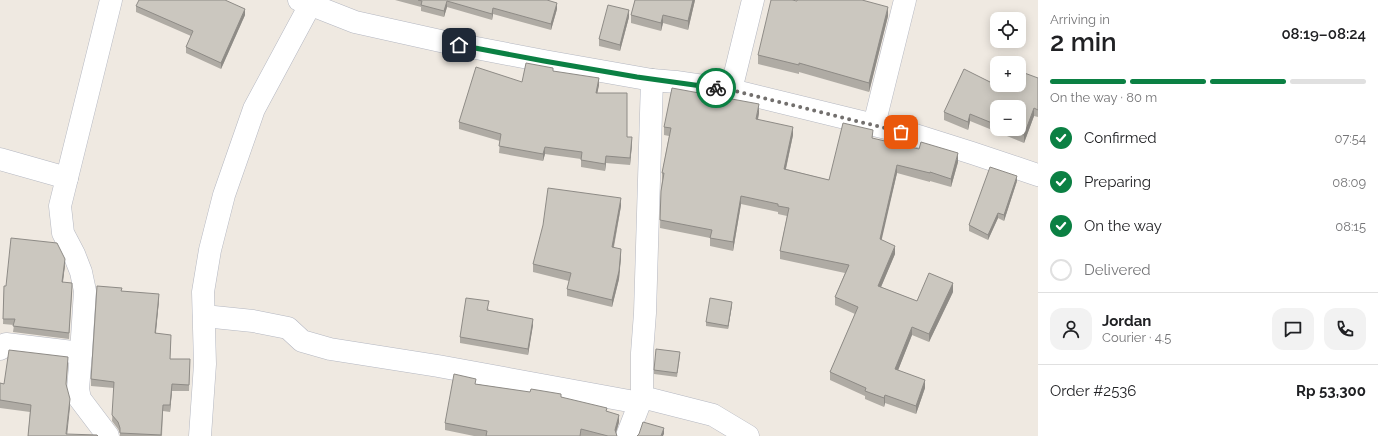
<!DOCTYPE html>
<html lang="en">
<head>
<meta charset="utf-8">
<style>
  body { margin:0; font-family:Raleway,sans-serif; background:#f2f2f2; color:#202124; height:100vh; display:flex; flex-direction:column; font-size:15px; white-space:nowrap }
  * { box-sizing:border-box; margin:0 }
  p { font-size:13px; color:#757577 }
  .icon { flex:none; width:22px; height:22px; fill:none; stroke:currentColor; stroke-width:2; stroke-linecap:round; stroke-linejoin:round }
  .map { position:relative; flex:1; overflow:hidden }
  .drawer { display:flex; flex-direction:column; background:#fff; width:340px }
  .drawer>* { flex:none }
  .fabs { position:absolute; left:990px; top:12px; display:grid; gap:8px }
  .fabs a { display:grid; place-items:center; width:36px; height:36px; border-radius:8px; background:#fff; box-shadow:0 2px 10px #0003; font-size:20px }
  .pin { position:absolute; display:grid; place-items:center; width:34px; height:34px; color:#fff; margin:-17px; border-radius:8px; box-shadow:0 2px 6px #0006 }
  .courier { position:absolute; display:grid; place-items:center; width:40px; height:40px; margin:-20px; border:3px solid #0b8043; border-radius:50%; background:#fff; color:#222; box-shadow:0 1px 5px #0007 }
  .summary em { font-style:normal; font-weight:600 }
  .summary div { display:flex; flex-direction:column-reverse }
  .summary { display:flex; align-items:center; justify-content:space-between; height:68px; padding:0 12px }
  h1 { font-size:26px; font-weight:600; line-height:30px }
  .bar { display:grid; grid-template-columns:repeat(4,1fr); gap:6px 4px; align-content:center; height:48px; padding:0 12px }
  .bar i { height:5px; border-radius:3px; background:#e0e0e0 }
  .bar .selected { background:#0b8043 }
  .bar p { grid-column:span 4 }
  .line { display:flex; align-items:center; gap:10px; padding:0 12px; border-top:1px solid #e0e0e0 }
  .line div { flex:1 }
  .round { display:grid; place-items:center; flex:none; width:42px; height:42px; border-radius:12px; background:#f2f2f2 }
  ol { padding:0 12px; list-style:none }
  li { display:flex; align-items:center; gap:12px; height:44px }
  li p { margin-inline-start:auto }
  li .icon { padding:4px; border-radius:50%; background:#0b8043; color:#fff; stroke-width:4 }
  li:last-child { color:#757577 }
  li i { width:22px; height:22px; border:2px solid #e0e0e0; border-radius:50% }
  main { display:flex; flex:1; min-height:0 }
  .map>svg:first-child { display:block }
</style>
</head>
<body>
<main>
<div class="map">
<svg width="1038" height="436" viewBox="0 0 1038 436">
  <rect width="100%" height="100%" fill="#efe9e1"/>
  <g fill="none" stroke-linecap="round" stroke-linejoin="round">
    <defs>
      <g id="minor">
        <polyline points="299,0 355,22 445,42 544,61 652,80 676,82 731,90 915,135 972,153 1038,175"/>
        <polyline points="731,90 753,0"/>
        <polyline points="874,125 905,0"/>
        <polyline points="0,159 67,178"/>
        <polyline points="204,316 253,321 288,328 302,341 330,349 438,366 640,403"/>
        <polyline points="0,349 1,346 6,344 81,353 78,389 80,399 108,436"/>
        <polyline points="81,353 85,291 81,272 74,254 63,233 60,206 111,0"/>
        <polyline points="642,397 713,415 748,436"/>
        <polyline points="200,436 205,364 203,292 210,250 224,195 254,109 310,5 311,0"/>
        <polyline points="627,436 642,397 642,353 645,313 652,80"/>
      </g>
    </defs>
    <!-- minor casing -->
    <use href="#minor" stroke="#b4b7c1" stroke-width="23"/>
    <!-- minor -->
    <use href="#minor" stroke="#fff" stroke-width="22"/>
  </g>
  <!-- wall -->
  <g fill="#afaba4" fill-rule="evenodd">
    <polygon points="395,0 547,0 557,9 551,30 493,14 492,20 447,7 444,17 421,11 421,7"/>
    <polygon points="635,0 695,0 688,30 663,23 661,31 631,23 631,15"/>
    <polygon points="136,6 245,15 221,69 186,53 186,47 191,36 136,12"/>
    <polygon points="888,16 869,92 799,72 799,74 758,64 758,55"/>
    <polygon points="629,17 620,51 599,46 599,39"/>
    <polygon points="553,71 599,85 597,93 632,144 630,165 606,163 605,171 581,167 581,159 545,154 543,161 499,153 500,141 459,129 459,122 522,82"/>
    <path d="M1038 78V117L1034 116 1024 143 970 121 968 130 944 120V112L996 85ZM997 107 1019 129H997Z"/>
    <polygon points="759,113 758,120 793,135 786,169 829,180 873,139 958,162 951,187 930,181 930,182 897,173 881,239 895,254 881,287 917,301 953,292 929,342 912,335 898,370 925,388 916,414 885,403 884,407 865,399 865,396 830,380 830,372 855,314 835,305 835,297 845,273 780,259 780,251 787,216 778,214 778,212 741,204 733,251 710,246 710,238 660,228 661,191 662,181 662,173 669,136 664,135 664,127"/>
    <polygon points="1017,181 1004,221 998,218 988,240 969,231 969,225"/>
    <polygon points="621,206 614,247 621,257 619,279 612,307 567,296 567,289 569,281 533,272 533,264"/>
    <polygon points="65,265 63,282 72,292 69,339 13,332 14,325 3,324 4,286 6,286"/>
    <polygon points="122,291 159,300 156,333 171,341 170,359 190,359 189,391 172,391 170,412 163,411 162,436 120,436 120,433 118,429 112,421 114,388 91,386 91,379"/>
    <polygon points="732,305 728,329 706,326 706,322"/>
    <polygon points="489,308 488,311 533,325 528,355 460,343 460,337"/>
    <polygon points="680,356 677,377 654,374 654,370"/>
    <polygon points="68,364 66,385 70,407 28,436 30,412 0,408 0,383 4,384"/>
    <polygon points="476,384 561,397 607,412 619,422 616,433 617,436 474,436 445,430 445,423"/>
  </g>
  <!-- shaded-wall -->
  <g fill="#8e8b86">
    <polygon points="693,0 695,0 688,30 688,21"/>
    <polygon points="447,1 447,7 444,17 444,11"/>
    <polygon points="557,3 557,9 551,30 551,24"/>
    <polygon points="888,7 888,16 869,92 869,83"/>
    <polygon points="493,8 493,14 492,20 492,14"/>
    <polygon points="245,9 245,15 221,69 221,63"/>
    <polygon points="629,10 629,17 620,51 620,45"/>
    <polygon points="663,15 663,23 661,31 661,23"/>
    <polygon points="599,78 599,85 596,100 596,93"/>
    <polygon points="759,104 759,113 756,128 756,119"/>
    <polygon points="1034,108 1034,116 1024,143 1024,135"/>
    <polygon points="970,114 970,121 968,130 968,122"/>
    <polygon points="793,127 793,135 784,177 784,169"/>
    <polygon points="632,137 632,144 630,165 630,158"/>
    <polygon points="545,147 545,154 543,161 543,154"/>
    <polygon points="958,153 958,162 951,187 951,179"/>
    <polygon points="606,156 606,163 605,171 605,164"/>
    <polygon points="897,165 897,173 880,247 880,239"/>
    <polygon points="1017,176 1017,181 1004,221 1004,215"/>
    <polygon points="741,196 741,204 733,251 733,242"/>
    <polygon points="621,198 621,206 612,255 612,247"/>
    <polygon points="998,213 998,218 988,240 988,235"/>
    <polygon points="895,246 895,254 878,294 878,286"/>
    <polygon points="621,249 621,257 619,279 612,307 612,300"/>
    <polygon points="65,259 65,265 62,288 62,282"/>
    <polygon points="953,283 953,292 929,342 929,334"/>
    <polygon points="159,294 159,300 155,340 155,333"/>
    <polygon points="732,302 732,305 728,329 728,326"/>
    <polygon points="533,319 533,325 528,355 528,349"/>
    <polygon points="912,327 912,335 895,378 895,369"/>
    <polygon points="925,380 925,388 916,414 916,406"/>
    <polygon points="172,384 172,391 170,412 170,405"/>
    <polygon points="885,395 885,403 884,407 884,398"/>
    <polygon points="70,399 70,407 67,436 66,436"/>
    <polygon points="619,415 619,422 615,436 615,430"/>
    <polygon points="664,428 664,434 663,436 661,436"/>
  </g>
  <!-- building -->
  <g fill="#cbc7bf" stroke="#8e8b86">
    <polygon points="139,0 225,0 245,9 221,63 186,47 193,31 136,6"/>
    <polygon points="418,0 547,0 557,3 551,24 493,8 492,14 447,1 444,11 421,5 422,1"/>
    <polygon points="635,0 693,0 688,21 663,15 661,23 631,15"/>
    <polygon points="771,0 792,0 797,1 797,0 862,0 888,7 869,83 799,63 799,65 758,55"/>
    <polygon points="608,5 629,10 620,45 599,39"/>
    <polygon points="526,63 553,68 553,71 599,78 596,93 627,93 627,137 632,137 630,158 606,156 605,164 581,160 582,152 545,147 543,154 499,146 501,134 459,122 476,67 522,82"/>
    <polygon points="964,69 996,85 997,83 997,85 1019,85 1019,71 1038,78 1038,110 1034,108 1024,135 1008,129 1019,129 1019,107 997,107 997,125 970,114 968,122 944,112"/>
    <polygon points="672,88 759,104 756,119 793,127 784,169 829,180 843,123 873,130 872,138 919,149 921,142 958,153 951,179 930,172 930,173 897,165 880,239 895,246 878,286 917,301 929,273 953,283 929,334 912,327 895,369 925,380 916,406 885,395 884,398 865,391 866,388 830,372 858,307 835,297 849,265 780,251 789,208 778,206 778,204 741,196 733,242 710,238 712,230 660,220 661,191 664,173 662,173 671,128 664,127"/>
    <polygon points="990,167 1017,176 1004,215 998,213 988,235 969,225"/>
    <polygon points="548,188 621,198 612,247 621,249 619,271 612,300 567,289 571,273 533,264 543,225"/>
    <polygon points="11,238 57,243 65,259 62,282 72,283 72,286 69,333 13,326 15,319 3,319 4,286 6,286"/>
    <polygon points="97,286 122,288 121,291 159,294 155,333 171,335 170,359 190,359 189,385 172,384 170,405 163,405 161,435 120,433 120,428 118,422 112,415 114,382 91,379"/>
    <polygon points="466,298 489,301 487,310 533,319 528,349 460,337"/>
    <polygon points="710,298 732,302 728,326 706,322"/>
    <polygon points="656,349 680,352 677,373 654,370"/>
    <polygon points="9,350 68,357 66,384 70,399 66,434 97,435 98,436 28,436 31,405 0,400 0,383 4,384"/>
    <polygon points="454,374 476,379 475,384 530,392 531,389 561,394 561,397 607,408 606,411 619,415 615,430 617,436 608,436 581,429 580,436 486,436 487,431 445,423"/>
    <polygon points="643,422 664,428 661,436 637,436 639,434"/>
  </g>
  <g fill="none" stroke-linecap="round" stroke-linejoin="round">
    <!-- done -->
    <polyline stroke="#726f6d" stroke-width="4" stroke-dasharray="0 7.2" points="716,88 731,90 901,132"/>
    <!-- route -->
    <polyline stroke="#0b8043" stroke-width="5" points="459,45 544,61 637,77 716,88"/>
  </g>
</svg>
<div class="fabs">
<a><svg class="icon" aria-label="locate" viewBox="0 0 24 24"><circle cx="12" cy="12" r="6"/><path d="M12 2v4M12 18v4M2 12h4M18 12h4"/></svg></a>
<a>+</a>
<a>−</a>
</div>
<div class="pin" style="left:901px;top:132px;background:#ea580c"><svg class="icon" aria-label="bag" viewBox="0 0 24 24"><path d="M5 8h14l-1 12H6zM9 8a3 3 0 0 1 6 0"/></svg></div>
<div class="pin" style="left:459px;top:45px;background:#1f2937"><svg class="icon" aria-label="home" viewBox="0 0 24 24"><path d="M3 11l9-7 9 7M6 9v11h12V9"/></svg></div>
<div class="courier" style="left:716px;top:88px"><svg class="icon" aria-label="bike" viewBox="0 0 24 24"><circle cx="6" cy="16" r="4"/><circle cx="18" cy="16" r="4"/><path d="M6 16l4-8h5l3 8M10 8l3 8H6M13 5h3"/></svg></div>
</div>
<section class="drawer">
<div class="summary"><div><h1>2 min</h1><p>Arriving in</p></div><em>08:19–08:24</em></div>
<div class="bar"><i class="selected"></i><i class="selected"></i><i class="selected"></i><i></i><p>On the way · 80 m</p></div>
<ol>
<li><svg class="icon" aria-label="check" viewBox="0 0 24 24"><path d="M5 12l5 5 9-10"/></svg>Confirmed<p>07:54</p></li>
<li><svg class="icon" aria-label="check" viewBox="0 0 24 24"><path d="M5 12l5 5 9-10"/></svg>Preparing<p>08:09</p></li>
<li><svg class="icon" aria-label="check" viewBox="0 0 24 24"><path d="M5 12l5 5 9-10"/></svg>On the way<p>08:15</p></li>
<li><i></i>Delivered</li>
</ol>
<div class="line" style="height:72px"><a class="round"><svg class="icon" aria-label="person" viewBox="0 0 24 24"><circle cx="12" cy="8" r="4"/><path d="M4 21q1-7 8-7t8 7"/></svg></a><div><b>Jordan</b><p>Courier · 4.5</p></div><a class="round"><svg class="icon" aria-label="chat" viewBox="0 0 24 24"><path d="M4 5h16v11H9l-5 4z"/></svg></a><a class="round"><svg class="icon" aria-label="phone" viewBox="0 0 24 24"><path d="M5 4h4l2 5-3 2q2 4 5 5l2-3 5 2v4C11 20 4 13 5 4z"/></svg></a></div>
<div class="line" style="height:52px"><div>Order #2536</div><b>Rp 53,300</b></div>
</section>
</main>
</body>
</html>
